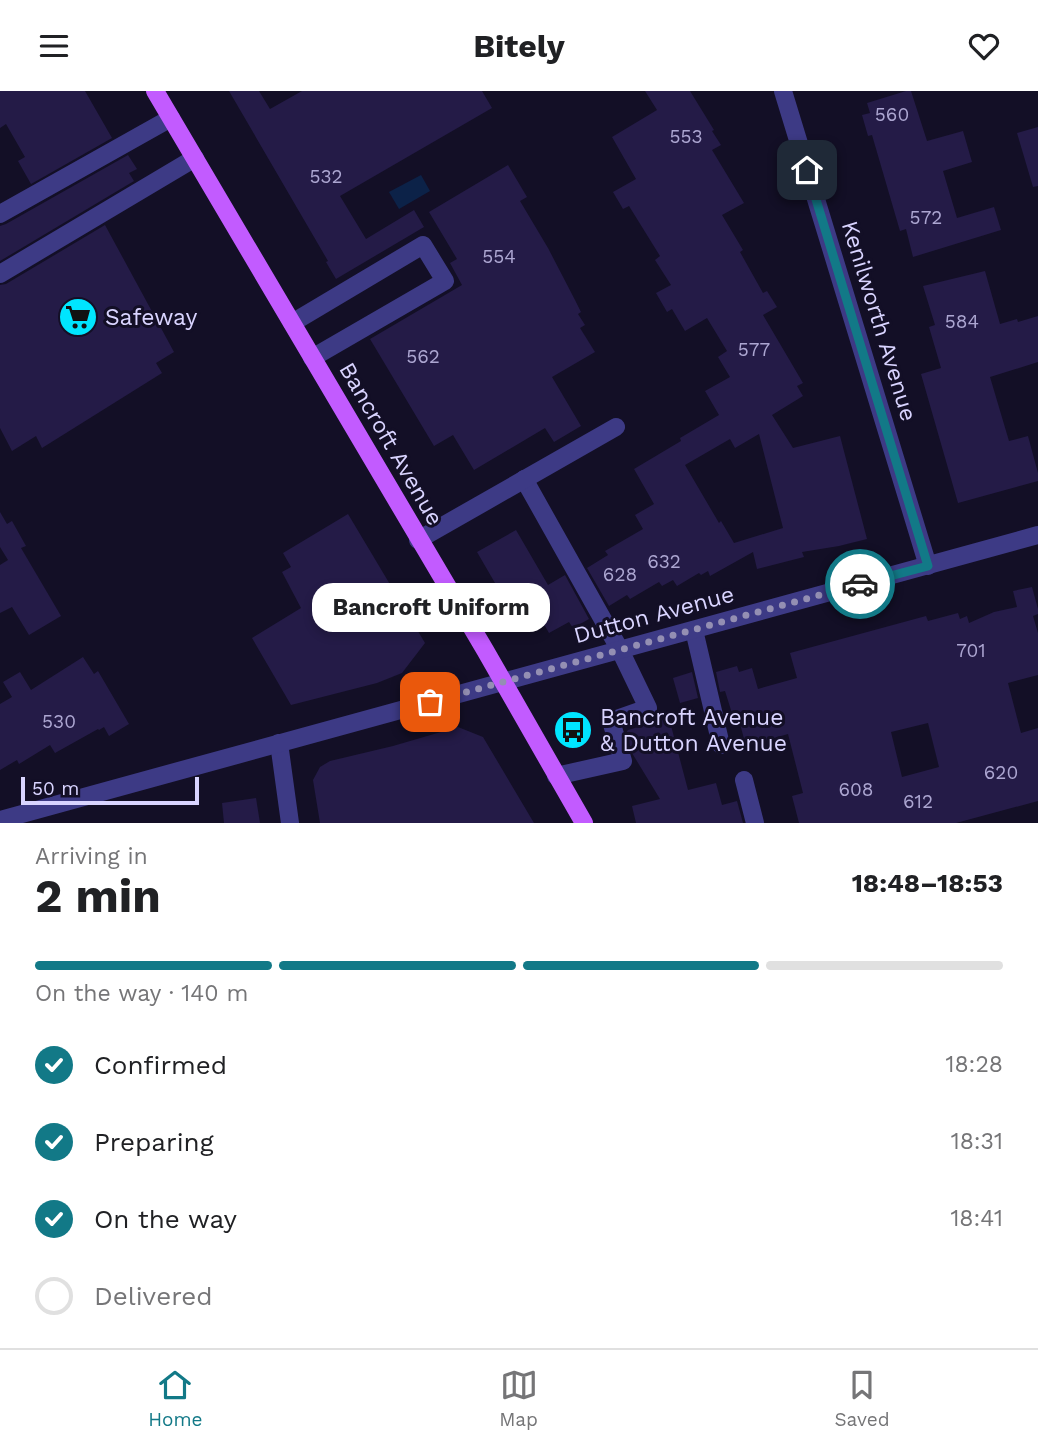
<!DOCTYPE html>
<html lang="en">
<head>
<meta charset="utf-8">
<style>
  body { margin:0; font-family:"Work Sans",sans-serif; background:#f6f6f6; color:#202124; height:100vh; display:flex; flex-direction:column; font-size:26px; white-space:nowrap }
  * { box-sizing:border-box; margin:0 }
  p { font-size:23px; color:#757577 }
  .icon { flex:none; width:38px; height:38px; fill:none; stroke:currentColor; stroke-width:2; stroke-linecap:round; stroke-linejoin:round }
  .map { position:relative; height:732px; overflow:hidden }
  .sheet { display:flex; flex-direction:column; background:#fff; flex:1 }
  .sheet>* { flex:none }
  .scale { position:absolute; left:21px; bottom:18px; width:178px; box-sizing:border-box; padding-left:7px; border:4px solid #d9d4ff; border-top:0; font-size:19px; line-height:24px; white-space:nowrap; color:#d9d4ff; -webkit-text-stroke:5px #130f26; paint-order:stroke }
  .pin { position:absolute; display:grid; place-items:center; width:60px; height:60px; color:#fff; margin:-30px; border-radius:14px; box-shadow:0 4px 10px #0006 }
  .courier { position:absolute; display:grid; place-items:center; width:70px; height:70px; margin:-35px; border:5px solid #127987; border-radius:50%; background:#fff; color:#222; box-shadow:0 2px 9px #0007 }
  .bubble { position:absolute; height:49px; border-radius:21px; background:#fff; box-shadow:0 4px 10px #0003; font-size:23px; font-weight:700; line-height:49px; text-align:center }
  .summary em { font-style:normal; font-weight:700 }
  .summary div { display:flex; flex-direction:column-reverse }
  .summary { display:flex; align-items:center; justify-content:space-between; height:119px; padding:0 35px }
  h1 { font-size:46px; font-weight:700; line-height:52px }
  .bar { display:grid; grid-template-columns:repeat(4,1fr); gap:10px 7px; align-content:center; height:84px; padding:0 35px }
  .bar i { height:9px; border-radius:5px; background:#e0e0e0 }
  .bar .selected { background:#127987 }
  .bar p { grid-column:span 4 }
  ol { padding:0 35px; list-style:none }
  li { display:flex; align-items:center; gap:21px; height:77px }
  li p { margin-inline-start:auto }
  li .icon { padding:7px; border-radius:50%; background:#127987; color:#fff; stroke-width:4 }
  li:last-child { color:#757577 }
  li i { width:38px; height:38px; border:4px solid #e0e0e0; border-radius:50% }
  header { display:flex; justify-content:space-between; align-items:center; height:91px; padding:0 35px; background:#fff; font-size:32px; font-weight:700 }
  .tab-bar { display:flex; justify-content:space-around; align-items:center; height:98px; border-top:2px solid #e0e0e0; background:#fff; font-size:19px; color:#757577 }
  .tab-bar a { display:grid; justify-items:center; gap:4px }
  .tab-bar .selected { color:#127987 }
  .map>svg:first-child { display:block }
</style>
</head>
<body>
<header><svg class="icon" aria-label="menu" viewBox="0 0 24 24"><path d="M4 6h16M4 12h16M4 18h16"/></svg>Bitely<svg class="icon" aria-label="heart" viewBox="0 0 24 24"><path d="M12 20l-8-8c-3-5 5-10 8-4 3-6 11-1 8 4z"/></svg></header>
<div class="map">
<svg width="1038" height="732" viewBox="0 0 1038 732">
  <rect width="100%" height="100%" fill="#130f26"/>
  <!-- water -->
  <polygon fill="#0c2248" points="421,84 430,100 399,118 389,101"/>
  <!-- building -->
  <g fill="#241b47" fill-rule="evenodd">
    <polygon points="0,0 85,0 112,47 31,93 18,70 25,66 6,33 0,37"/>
    <polygon points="229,0 259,0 270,18 302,0 482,0 492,17 340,105 366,148 414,119 424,136 336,188 326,171 328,170"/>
    <path d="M645 0H690L714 39 712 40 721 54 712 59 744 112 722 124 743 159 740 161 763 202 767 200 777 216 763 224 803 292 797 295 803 305 772 324 793 357 840 345 867 448 839 455 802 461 804 466 757 478 753 461 710 485 708 480 701 484 699 482 677 495 673 489 662 495 659 491 630 508 627 504 609 515 587 477 608 464 605 460 643 438 635 424 654 413 634 378 681 350 680 347 719 324 705 300 730 286 718 266 727 260 707 227 685 240 672 218 667 221 656 202 671 194 655 169 660 165 629 115 623 118 613 101 636 88 612 46 657 19ZM759 343 783 437 734 452 721 430 719 432 685 374 730 348 735 357Z"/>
    <polygon points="906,0 911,0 927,50 963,40 972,71 943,80 957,127 994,116 1001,139 913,166 906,138 900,140 872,44 868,45 862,24 870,22 867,12"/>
    <polygon points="1038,36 1038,95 1033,96 1017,42"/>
    <polygon points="128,64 137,78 129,82 134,90 0,170 0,135 6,133"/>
    <polygon points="508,74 527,106 520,110 548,157 575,209 581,221 578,223 585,234 580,237 595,261 552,286 581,335 554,351 545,337 474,379 453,344 434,355 370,248 462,194 450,172 457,168 429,121"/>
    <polygon points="105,134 174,261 156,272 162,282 42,357 36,345 12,360 0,337 0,194 6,193"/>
    <polygon points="985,180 1000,233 1017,228 1018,231 1038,225 1038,271 990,286 1009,350 1028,345 1038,382 1038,390 958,412 921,283 941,277 929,236 935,234 923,195"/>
    <polygon points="0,421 7,433 12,430 26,455 21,457 61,525 29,544 12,516 0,522 0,474 8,469 0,456"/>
    <polygon points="348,423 425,552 402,582 377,592 291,614 252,547 301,517 282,481 291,476 283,462"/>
    <polygon points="516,439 548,494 565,484 589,528 573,537 569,531 549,542 545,535 528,531 520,535 477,461"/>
    <path d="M1032 496 1038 518V523L1033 525 1038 542V584L1008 592 1021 642 1038 637V710L956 732H799L792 705 803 702 788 643 746 655 740 633 736 635 725 600 720 601 716 581 737 575 739 581 752 577 758 598 797 587 790 562 926 525 928 530 958 522 960 528 967 525 969 532 994 521 1017 516 1013 500ZM928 632 939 676 902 686 891 641Z"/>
    <polygon points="83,566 94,583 98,580 129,633 109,645 104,636 99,639 98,638 55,662 50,654 19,673 17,669 0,679 0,613 12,606 3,591 20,581 31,599"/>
    <polygon points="692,581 698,607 680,612 673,587"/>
    <polygon points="669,627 688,699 716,692 722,714 737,710 743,732 636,732 632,715 660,708 632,662 626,642 628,639"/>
    <polygon points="458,636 483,646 534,732 320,732 313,689 320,676 330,670 393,655"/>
    <polygon points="256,707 260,732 224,732 222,712"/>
  </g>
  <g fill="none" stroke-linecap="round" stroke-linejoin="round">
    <!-- minor -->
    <g stroke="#3d3a85" stroke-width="18">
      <polyline points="783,0 928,475"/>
      <polyline points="0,123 171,27"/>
      <polyline points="0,183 195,67"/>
      <polyline points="292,232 423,154 445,190 312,267"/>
      <polyline points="524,388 620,559 648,617 611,630 623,670 556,685"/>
      <polyline points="418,449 616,336"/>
      <polyline points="694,539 721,654"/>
      <polyline points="279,652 290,732"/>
      <polyline points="744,689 755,732"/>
      <polyline points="0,729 1038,444"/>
    </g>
    <!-- major -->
    <polyline stroke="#c25bff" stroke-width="18" points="155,0 485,559 584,732"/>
  </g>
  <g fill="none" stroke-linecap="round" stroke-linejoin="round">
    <!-- done -->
    <polyline stroke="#948fb3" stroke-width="7" stroke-dasharray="0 12.6" points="430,611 860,493"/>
    <!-- route -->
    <polyline stroke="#127987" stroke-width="9" points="807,79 928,475 860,493"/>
  </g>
  <!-- icons -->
  <defs>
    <symbol id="supermarket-disc" viewBox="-11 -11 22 22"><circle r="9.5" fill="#00e5ff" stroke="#130f26"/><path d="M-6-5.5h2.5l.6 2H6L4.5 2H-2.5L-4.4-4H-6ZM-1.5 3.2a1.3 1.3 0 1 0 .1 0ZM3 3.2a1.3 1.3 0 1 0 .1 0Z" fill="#111"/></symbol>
    <symbol id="bus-disc" viewBox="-11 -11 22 22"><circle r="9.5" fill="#00e5ff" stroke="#130f26"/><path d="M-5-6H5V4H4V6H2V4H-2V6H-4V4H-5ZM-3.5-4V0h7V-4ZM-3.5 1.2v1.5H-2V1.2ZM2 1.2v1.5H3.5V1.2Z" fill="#111"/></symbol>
  </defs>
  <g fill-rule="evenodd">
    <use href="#supermarket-disc" x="56" y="204" width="44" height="44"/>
    <use href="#bus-disc" x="551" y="617" width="44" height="44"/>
  </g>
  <g text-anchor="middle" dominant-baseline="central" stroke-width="6" stroke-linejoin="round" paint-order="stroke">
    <!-- number labels -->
    <g font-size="19" fill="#aca6d1">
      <text x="892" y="23">560</text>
      <text x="686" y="45">553</text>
      <text x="326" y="85">532</text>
      <text x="926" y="126">572</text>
      <text x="499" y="165">554</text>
      <text x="962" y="230">584</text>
      <text x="754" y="258">577</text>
      <text x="423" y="265">562</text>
      <text x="664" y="470">632</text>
      <text x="620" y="483">628</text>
      <text x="971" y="559">701</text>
      <text x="59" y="630">530</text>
      <text x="1001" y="681">620</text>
      <text x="856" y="698">608</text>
      <text x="918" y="710">612</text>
    </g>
    <!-- poi labels -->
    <g font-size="23" fill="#d9d4ff" stroke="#130f26" text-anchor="start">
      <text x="105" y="226">Safeway</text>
      <text x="600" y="626">Bancroft Avenue<tspan x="600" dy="26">&amp; Dutton Avenue</tspan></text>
    </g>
    <!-- street labels -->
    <g font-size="23" fill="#d9d4ff" stroke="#130f26">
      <text transform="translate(879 230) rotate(73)">Kenilworth Avenue</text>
      <text transform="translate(391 353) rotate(60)">Bancroft Avenue</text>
      <text transform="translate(654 524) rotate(-15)">Dutton Avenue</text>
    </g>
  </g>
</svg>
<div class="scale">50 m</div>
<div class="pin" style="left:430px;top:611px;background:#ea580c"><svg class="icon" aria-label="bag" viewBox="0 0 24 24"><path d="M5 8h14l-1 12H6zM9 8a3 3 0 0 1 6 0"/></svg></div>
<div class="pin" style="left:807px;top:79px;background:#1f2937"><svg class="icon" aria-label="home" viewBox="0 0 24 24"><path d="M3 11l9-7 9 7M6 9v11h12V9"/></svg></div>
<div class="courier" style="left:860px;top:493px"><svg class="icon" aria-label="car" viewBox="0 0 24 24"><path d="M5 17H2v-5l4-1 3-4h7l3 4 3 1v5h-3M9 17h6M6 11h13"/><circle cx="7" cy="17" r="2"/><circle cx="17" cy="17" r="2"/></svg></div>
<div class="bubble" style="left:312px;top:492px;width:238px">Bancroft Uniform</div>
</div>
<section class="sheet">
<div class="summary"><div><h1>2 min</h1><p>Arriving in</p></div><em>18:48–18:53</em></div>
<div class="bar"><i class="selected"></i><i class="selected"></i><i class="selected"></i><i></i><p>On the way · 140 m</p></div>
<ol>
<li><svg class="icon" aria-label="check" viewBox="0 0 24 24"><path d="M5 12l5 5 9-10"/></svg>Confirmed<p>18:28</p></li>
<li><svg class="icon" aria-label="check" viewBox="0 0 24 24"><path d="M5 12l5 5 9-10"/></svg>Preparing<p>18:31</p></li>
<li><svg class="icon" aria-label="check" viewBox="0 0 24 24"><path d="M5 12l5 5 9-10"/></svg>On the way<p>18:41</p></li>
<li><i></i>Delivered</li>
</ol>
</section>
<nav class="tab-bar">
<a class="selected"><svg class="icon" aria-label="home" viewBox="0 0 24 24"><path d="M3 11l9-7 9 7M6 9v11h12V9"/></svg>Home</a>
<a><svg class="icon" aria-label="map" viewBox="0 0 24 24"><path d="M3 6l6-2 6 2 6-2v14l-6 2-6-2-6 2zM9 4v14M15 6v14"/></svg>Map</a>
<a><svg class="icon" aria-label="saved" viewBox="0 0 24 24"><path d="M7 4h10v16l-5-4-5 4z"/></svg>Saved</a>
</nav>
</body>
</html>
